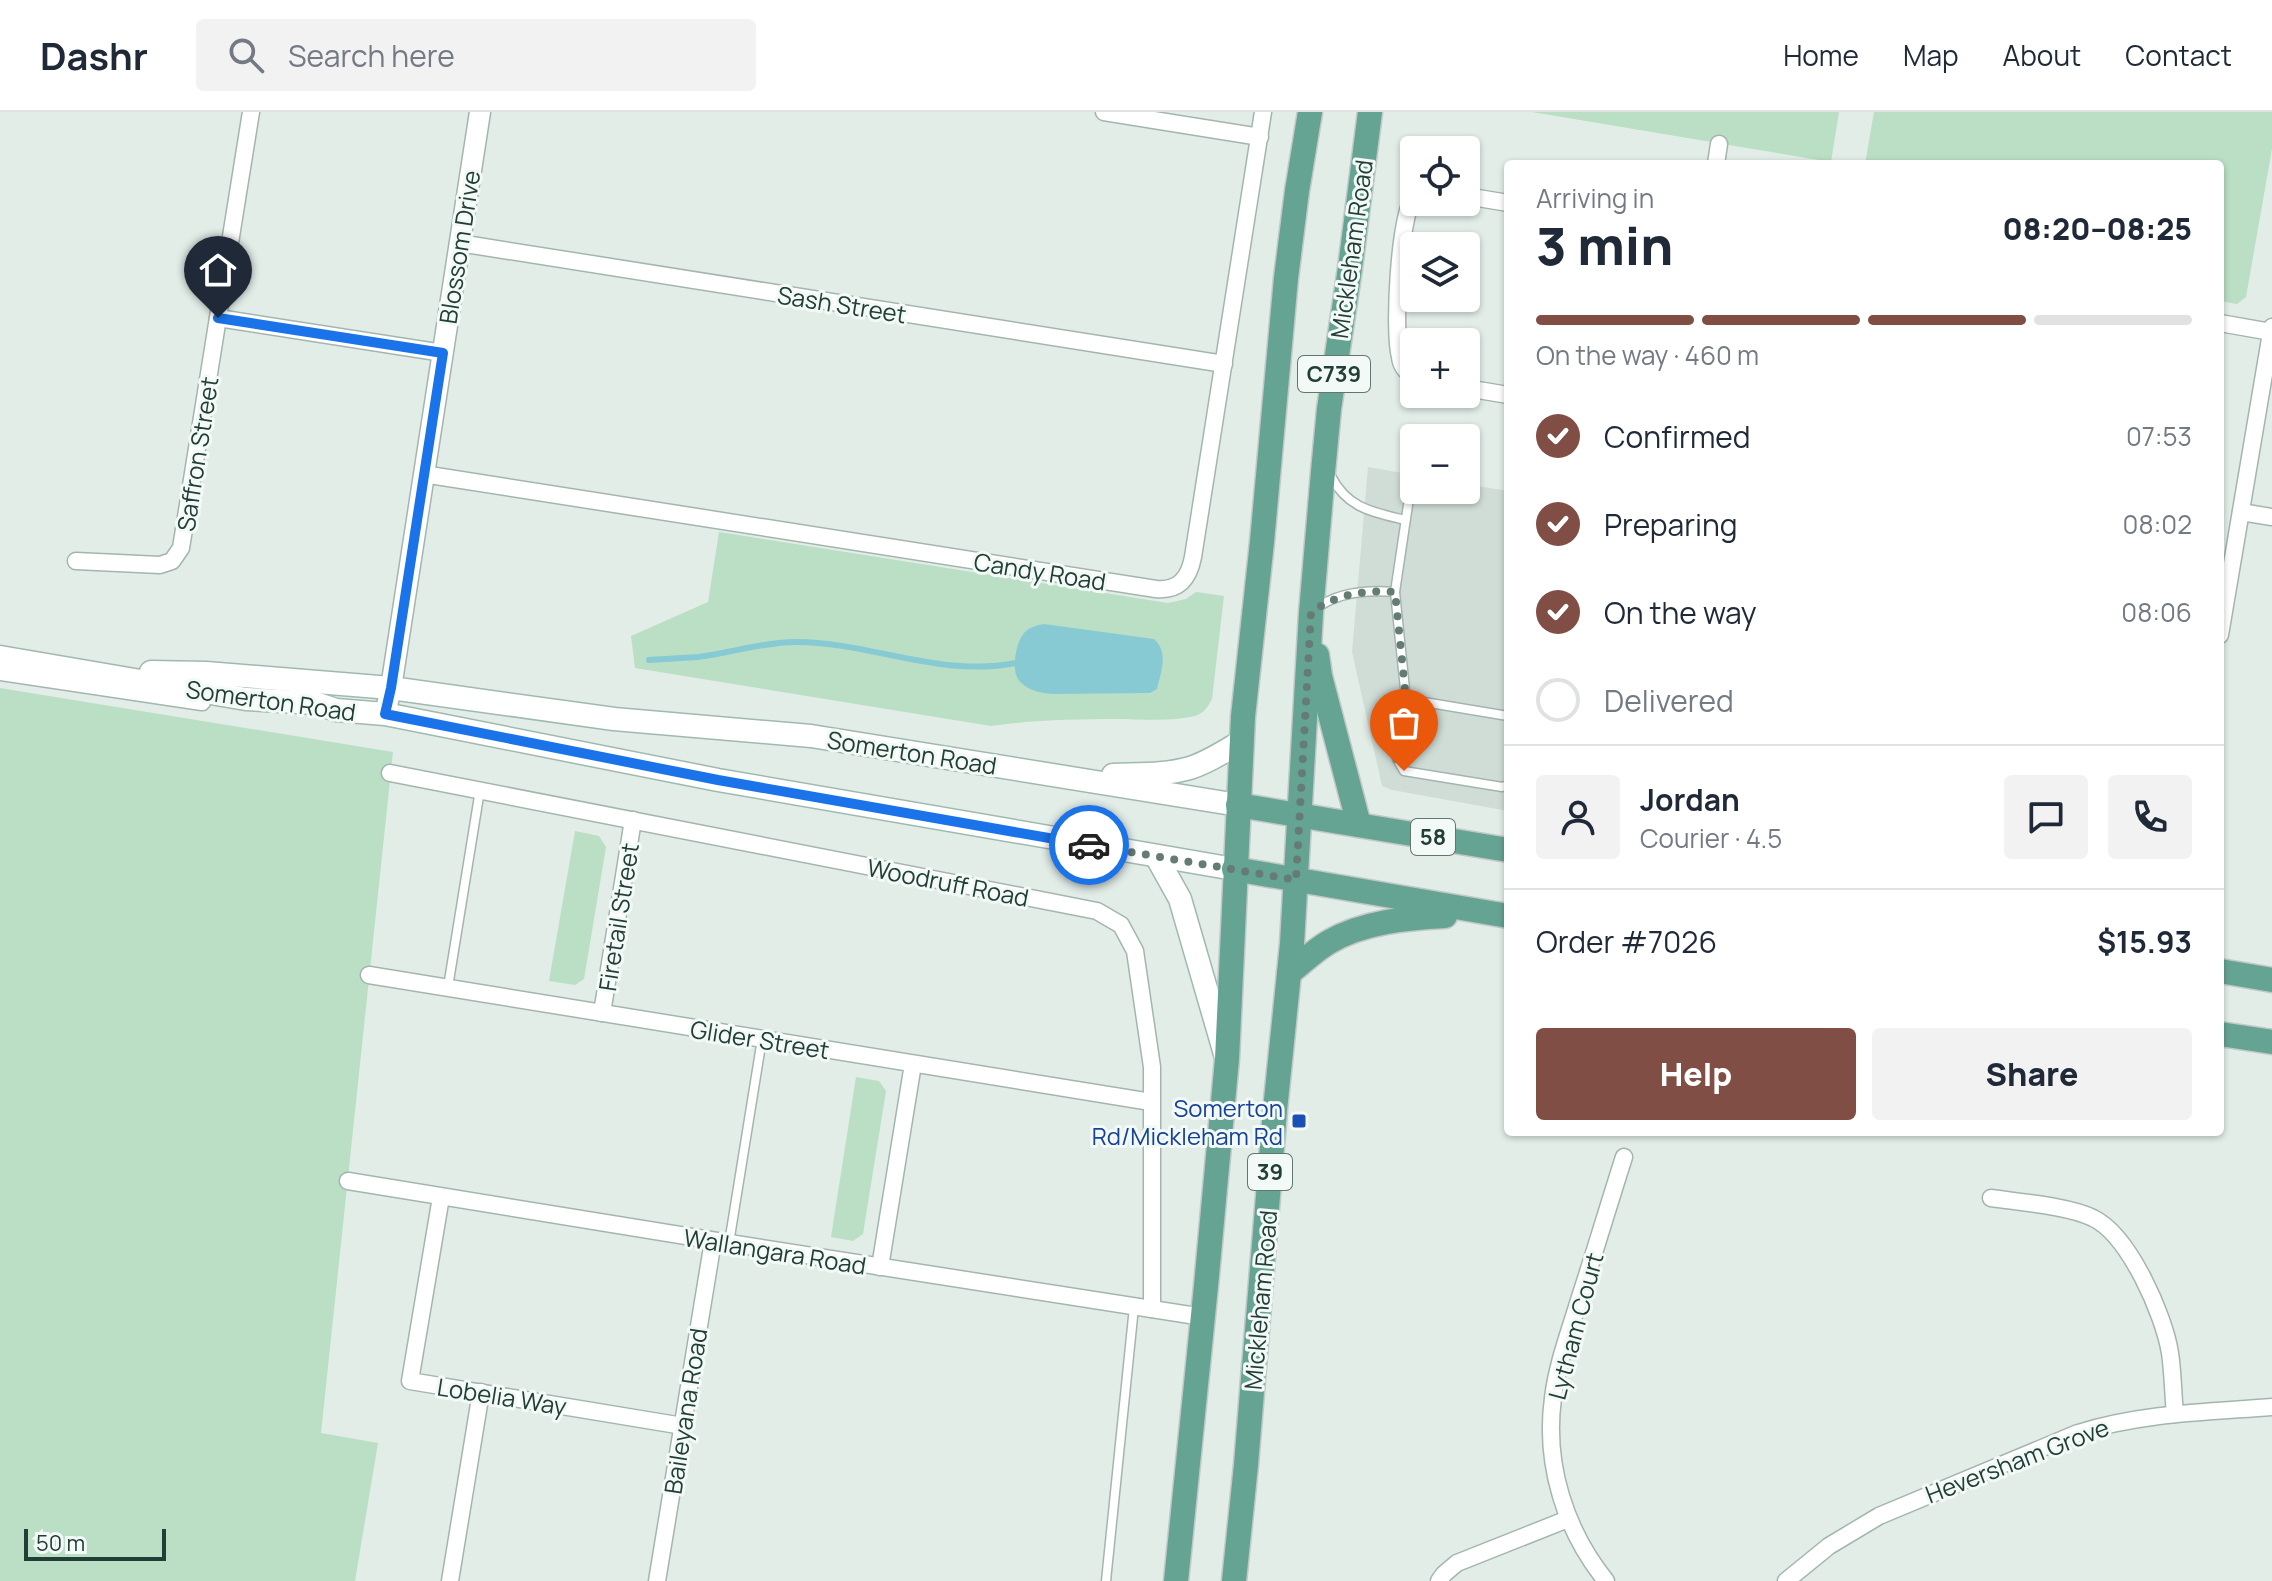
<!DOCTYPE html>
<html lang="en">
<head>
<meta charset="utf-8">
<style>
  body { margin:0; font-family:Manrope,sans-serif; background:#f2f2f3; color:#1f2937; height:100vh; display:flex; flex-direction:column; font-size:30px; white-space:nowrap }
  * { box-sizing:border-box; margin:0 }
  p { font-size:26px; color:#747a83 }
  .icon { flex:none; width:44px; height:44px; fill:none; stroke:currentColor; stroke-width:2; stroke-linecap:round; stroke-linejoin:round }
  .map { position:relative; flex:1; overflow:hidden }
  .drawer { position:absolute; left:1504px; top:48px; width:720px; height:976px; display:flex; flex-direction:column; background:#fff; border-radius:8px; box-shadow:0 2px 6px #0004 }
  .drawer>* { flex:none }
  .tools { position:absolute; left:1400px; top:24px; display:grid; gap:16px }
  .tools a { display:grid; place-items:center; width:80px; height:80px; border-radius:8px; background:#fff; box-shadow:0 2px 6px #0004; font-size:40px }
  .scale { position:absolute; left:24px; bottom:20px; width:142px; box-sizing:border-box; padding-left:8px; border:4px solid #213f37; border-top:0; font-size:22px; line-height:28px; white-space:nowrap; color:#213f37; -webkit-text-stroke:6px #f3f9f6; paint-order:stroke }
  .pin { position:absolute; display:grid; place-items:center; width:68px; height:68px; color:#fff; margin:-82px -34px; border-radius:50% 50% 50% 0; rotate:-45deg; box-shadow:0 0 8px #0007 }
  .pin .icon { rotate:45deg }
  .courier { position:absolute; display:grid; place-items:center; width:80px; height:80px; margin:-40px; border:6px solid #1a73e8; border-radius:50%; background:#fff; color:#222; box-shadow:0 2px 10px #0007 }
  .headline em { font-style:normal; font-weight:800 }
  .headline div { display:flex; flex-direction:column-reverse }
  .headline { display:flex; align-items:center; justify-content:space-between; height:136px; padding:0 32px }
  h1 { font-size:52px; font-weight:800; line-height:60px }
  .bar { display:grid; grid-template-columns:repeat(4,1fr); gap:12px 8px; align-content:center; height:96px; padding:0 32px }
  .bar i { height:10px; border-radius:6px; background:#e0e1e3 }
  .bar .active { background:#804e45 }
  .bar p { grid-column:span 4 }
  .line { display:flex; align-items:center; gap:20px; padding:0 32px; border-top:2px solid #e0e1e3 }
  .line div { flex:1 }
  .round { display:grid; place-items:center; flex:none; width:84px; height:84px; border-radius:8px; background:#f2f2f3 }
  ol { padding:0 32px; list-style:none }
  li { display:flex; align-items:center; gap:24px; height:88px }
  li p { margin-inline-start:auto }
  li .icon { padding:8px; border-radius:50%; background:#804e45; color:#fff; stroke-width:4 }
  li:last-child { color:#747a83 }
  li i { width:44px; height:44px; border:4px solid #e0e1e3; border-radius:50% }
  .action { display:flex; gap:16px; margin-top:auto; padding:16px 32px }
  .action a { flex:1; height:92px; border-radius:8px; background:#804e45; color:#fff; font-size:32px; font-weight:800; line-height:92px; text-align:center }
  .action a+a { background:#f2f2f3; color:#1f2937 }
  header { display:flex; align-items:center; gap:48px; box-sizing:border-box; height:112px; padding:0 40px; background:#fff; border-bottom:2px solid #e0e1e3 }
  header strong { font-size:38px }
  nav { display:flex; gap:44px; margin-inline-start:auto; font-size:28px }
  .search { width:560px; height:72px; background:#f2f2f3; display:flex; align-items:center; gap:20px; box-sizing:border-box; padding:0 28px; border-radius:8px; color:#747a83; font-size:30px }
  .map>svg:first-child { display:block }
</style>
</head>
<body>
<header>
<strong>Dashr</strong>
<div class="search"><svg class="icon" aria-label="search" viewBox="0 0 24 24"><circle cx="10" cy="10" r="6"/><path d="M15 15l6 6"/></svg>Search here</div>
<nav><a>Home</a><a>Map</a><a>About</a><a>Contact</a></nav>
</header>
<div class="map">
<svg width="2272" height="1469" viewBox="0 0 2272 1469">
  <rect width="100%" height="100%" fill="#e2ede8"/>
  <!-- built -->
  <polygon fill="#d0ddd7" points="1368,355 1414,363 1414,378 1466,378 1466,372 1508,379 1508,699 1392,678 1382,674 1352,540"/>
  <!-- green -->
  <g fill="#badfc4">
    <polygon points="1532,0 1839,0 1831,50"/>
    <polygon points="1874,0 2272,0 2272,37 2246,185 2237,192 2220,189 2220,52 1865,52"/>
    <path d="M719 420 1168 491 1186 487 1196 480 1224 484 1212 587C1208 595 1204 601 1195 604 1170 610 1141 607 1115 607 1073 607 1033 608 991 614L635 556 631 524 708 490Z"/>
    <polygon points="0,576 393,640 321,1321 378,1331 355,1469 0,1469"/>
    <polygon points="575,719 599,724 606,735 584,867 575,873 549,869"/>
    <polygon points="856,965 879,969 886,979 863,1122 853,1129 831,1125"/>
  </g>
  <!-- water -->
  <path fill="#88cad4" d="M1044 512 1154 527C1169 540 1161 560 1157 577L1150 581 1052 582C1040 581 1025 578 1018 567 1011 556 1016 528 1026 519 1031 515 1037 513 1044 512Z"/>
  <g fill="none" stroke-linecap="round" stroke-linejoin="round">
    <!-- stream -->
    <path stroke="#88cad4" stroke-width="6" d="M649 548C665 547 682 546 698 545 730 541 763 530 796 530 871 530 939 566 1016 551"/>
    <defs>
      <g id="service">
        <path d="M1331 364C1347 396 1372 400 1405 408"/>
        <polyline points="1408,393 1395,480 1406,587 1508,604"/>
        <path d="M1316 497C1337 480 1369 478 1395 480"/>
        <polyline points="1406,587 1397,647 1404,659 1502,675 1508,673"/>
        <polyline points="448,875 480,678"/>
        <polyline points="729,1131 762,927"/>
        <polyline points="1106,1469 1134,1195"/>
      </g>
      <g id="minor">
        <polyline points="1104,0 1260,25"/>
        <polyline points="1716,52 1719,32"/>
        <path d="M1414 84C1399 106 1393 218 1400 245 1401 254 1406 260 1414 264"/>
        <polyline points="1466,84 1508,91"/>
        <polyline points="459,131 1224,252"/>
        <polyline points="218,206 443,241"/>
        <polyline points="2220,211 2271,220"/>
        <polyline points="1466,276 1508,283"/>
        <path d="M423 362 1156 477C1179 479 1189 466 1193 445L1263 0"/>
        <polyline points="2241,400 2272,405"/>
        <polyline points="76,449 160,453 172,449 181,436 251,0"/>
        <polyline points="2220,523 2272,215"/>
        <polyline points="0,560 202,590"/>
        <polyline points="390,661 1097,799 1121,813 1135,839 1152,955 1152,1197"/>
        <polyline points="369,863 1151,990"/>
        <polyline points="602,901 633,708"/>
        <polyline points="348,1069 729,1131 1203,1205"/>
        <polyline points="441,1085 410,1269 683,1314"/>
        <path d="M1991 1086C2018 1090 2070 1094 2093 1106 2129 1123 2164 1203 2170 1241 2173 1261 2173 1282 2175 1302"/>
        <polyline points="880,1155 913,952"/>
        <polyline points="450,1469 481,1280"/>
        <polyline points="657,1469 713,1129"/>
        <polyline points="1439,1469 1444,1462 1457,1451 1568,1407"/>
        <path d="M1606 1469C1565 1418 1544 1352 1553 1286 1557 1252 1570 1218 1580 1185 1595 1139 1609 1092 1624 1045"/>
        <path d="M1786 1469 1829 1434 1879 1404 2078 1321C2141 1301 2207 1300 2272 1295"/>
      </g>
      <polyline id="tertiary" points="385,602 391,576 480,0"/>
      <g id="secondary">
        <polyline points="0,545 246,587 315,591 336,598 385,602 718,668 1234,757"/>
        <polyline points="151,560 206,561 391,576 614,607 811,624 1238,693"/>
        <path d="M1113 663C1138 662 1166 663 1190 656 1209 650 1225 639 1242 629"/>
        <polyline points="1156,744 1180,787 1225,942"/>
      </g>
      <g id="primary">
        <polyline points="1317,543 1320,564 1359,713"/>
        <polyline points="1238,693 1508,738"/>
        <polyline points="1234,757 1508,804"/>
        <polyline points="2220,859 2272,868"/>
        <path d="M1289 861C1302 851 1315 838 1329 830 1363 810 1407 806 1445 804"/>
        <polyline points="2220,922 2272,930"/>
        <polyline points="1176,1469 1206,1174 1227,947 1243,605 1262,430 1286,166 1297,79 1310,0"/>
        <polyline points="1234,1469 1246,1353 1275,998 1292,832 1311,501 1323,360 1329,297 1350,156 1370,0"/>
      </g>
    </defs>
    <!-- service casing -->
    <use href="#service" stroke="#a4b5af" stroke-width="11"/>
    <!-- minor casing -->
    <use href="#minor" stroke="#a4b5af" stroke-width="19"/>
    <!-- tertiary casing -->
    <use href="#tertiary" stroke="#a4b5af" stroke-width="23"/>
    <!-- secondary casing -->
    <use href="#secondary" stroke="#a0b9b0" stroke-width="25"/>
    <!-- primary casing -->
    <use href="#primary" stroke="#c1c9c7" stroke-width="27"/>
    <!-- service -->
    <use href="#service" stroke="#fff" stroke-width="8"/>
    <!-- minor -->
    <use href="#minor" stroke="#fff" stroke-width="16"/>
    <!-- tertiary -->
    <use href="#tertiary" stroke="#fff" stroke-width="20"/>
    <!-- secondary -->
    <use href="#secondary" stroke="#fff" stroke-width="22"/>
    <!-- primary -->
    <use href="#primary" stroke="#65a493" stroke-width="24"/>
  </g>
  <g fill="none" stroke-linecap="round" stroke-linejoin="round">
    <!-- done -->
    <path stroke="#657c75" stroke-width="8" stroke-dasharray="0 14.4" d="M1089 733 1296 768 1311 501C1334 482 1366 478 1395 480L1406 587 1397 647 1404 659"/>
    <!-- route -->
    <polyline stroke="#1a73e8" stroke-width="10" points="218,206 443,241 391,576 385,602 718,668 1089,733"/>
  </g>
  <!-- markers -->
  <rect fill="#1a4fb4" stroke="#f3f9f6" stroke-width="3" x="1291" y="1001" width="16" height="16" rx="4"/>
  <g text-anchor="middle" dominant-baseline="central" stroke-width="6" stroke-linejoin="round" paint-order="stroke">
    <!-- shield labels -->
    <g fill="#f3f9f6" stroke="#607770" stroke-width="2">
      <rect x="1298" y="244" width="72" height="36" rx="6"/>
      <rect x="1411" y="707" width="44" height="36" rx="6"/>
      <rect x="1248" y="1042" width="44" height="36" rx="6"/>
    </g>
    <g font-size="22" font-weight="bold" fill="#213f37">
      <text x="1334" y="262">C739</text>
      <text x="1433" y="725">58</text>
      <text x="1270" y="1060">39</text>
    </g>
    <!-- street labels -->
    <g font-size="24" fill="#213f37" stroke="#f3f9f6">
      <text transform="translate(459 135) rotate(-81)">Blossom Drive</text>
      <text transform="translate(1351 137) rotate(-82)">Mickleham Road</text>
      <text transform="translate(842 192) rotate(9)">Sash Street</text>
      <text transform="translate(197 342) rotate(-81)">Saffron Street</text>
      <text transform="translate(1040 459) rotate(9)">Candy Road</text>
      <text transform="translate(271 588) rotate(8)">Somerton Road</text>
      <text transform="translate(912 640) rotate(9)">Somerton Road</text>
      <text transform="translate(948 770) rotate(11)">Woodruff Road</text>
      <text transform="translate(618 805) rotate(-81)">Firetail Street</text>
      <text transform="translate(760 927) rotate(9)">Glider Street</text>
      <text transform="translate(775 1139) rotate(9)">Wallangara Road</text>
      <text transform="translate(1260 1188) rotate(-85)">Mickleham Road</text>
      <text transform="translate(1575 1214) rotate(-75)">Lytham Court</text>
      <text transform="translate(502 1284) rotate(9)">Lobelia Way</text>
      <text transform="translate(685 1299) rotate(-81)">Baileyana Road</text>
      <text transform="translate(2017 1348) rotate(-21)">Heversham Grove</text>
    </g>
    <!-- transit labels -->
    <g font-size="24" fill="#164399" stroke="#f3f9f6" text-anchor="end">
      <text x="1283" y="995">Somerton<tspan x="1283" dy="28">Rd/Mickleham Rd</tspan></text>
    </g>
  </g>
</svg>
<div class="tools">
<a><svg class="icon" aria-label="locate" viewBox="0 0 24 24"><circle cx="12" cy="12" r="6"/><path d="M12 2v4M12 18v4M2 12h4M18 12h4"/></svg></a>
<a><svg class="icon" aria-label="layers" viewBox="0 0 24 24"><path d="M12 4l9 5-9 5-9-5zM3 14l9 5 9-5"/></svg></a>
<a>+</a>
<a>−</a>
</div>
<div class="scale">50 m</div>
<div class="pin" style="left:1404px;top:659px;background:#ea580c"><svg class="icon" aria-label="bag" viewBox="0 0 24 24"><path d="M5 8h14l-1 12H6zM9 8a3 3 0 0 1 6 0"/></svg></div>
<div class="pin" style="left:218px;top:206px;background:#1f2937"><svg class="icon" aria-label="home" viewBox="0 0 24 24"><path d="M3 11l9-7 9 7M6 9v11h12V9"/></svg></div>
<div class="courier" style="left:1089px;top:733px"><svg class="icon" aria-label="car" viewBox="0 0 24 24"><path d="M5 17H2v-5l4-1 3-4h7l3 4 3 1v5h-3M9 17h6M6 11h13"/><circle cx="7" cy="17" r="2"/><circle cx="17" cy="17" r="2"/></svg></div>
<section class="drawer">
<div class="headline"><div><h1>3 min</h1><p>Arriving in</p></div><em>08:20–08:25</em></div>
<div class="bar"><i class="active"></i><i class="active"></i><i class="active"></i><i></i><p>On the way · 460 m</p></div>
<ol>
<li><svg class="icon" aria-label="check" viewBox="0 0 24 24"><path d="M5 12l5 5 9-10"/></svg>Confirmed<p>07:53</p></li>
<li><svg class="icon" aria-label="check" viewBox="0 0 24 24"><path d="M5 12l5 5 9-10"/></svg>Preparing<p>08:02</p></li>
<li><svg class="icon" aria-label="check" viewBox="0 0 24 24"><path d="M5 12l5 5 9-10"/></svg>On the way<p>08:06</p></li>
<li><i></i>Delivered</li>
</ol>
<div class="line" style="height:144px"><a class="round"><svg class="icon" aria-label="person" viewBox="0 0 24 24"><circle cx="12" cy="8" r="4"/><path d="M4 21q1-7 8-7t8 7"/></svg></a><div><b>Jordan</b><p>Courier · 4.5</p></div><a class="round"><svg class="icon" aria-label="chat" viewBox="0 0 24 24"><path d="M4 5h16v11H9l-5 4z"/></svg></a><a class="round"><svg class="icon" aria-label="phone" viewBox="0 0 24 24"><path d="M5 4h4l2 5-3 2q2 4 5 5l2-3 5 2v4C11 20 4 13 5 4z"/></svg></a></div>
<div class="line" style="height:104px"><div>Order #7026</div><b>$15.93</b></div>
<div class="action"><a>Help</a><a>Share</a></div>
</section>
</div>
</body>
</html>
